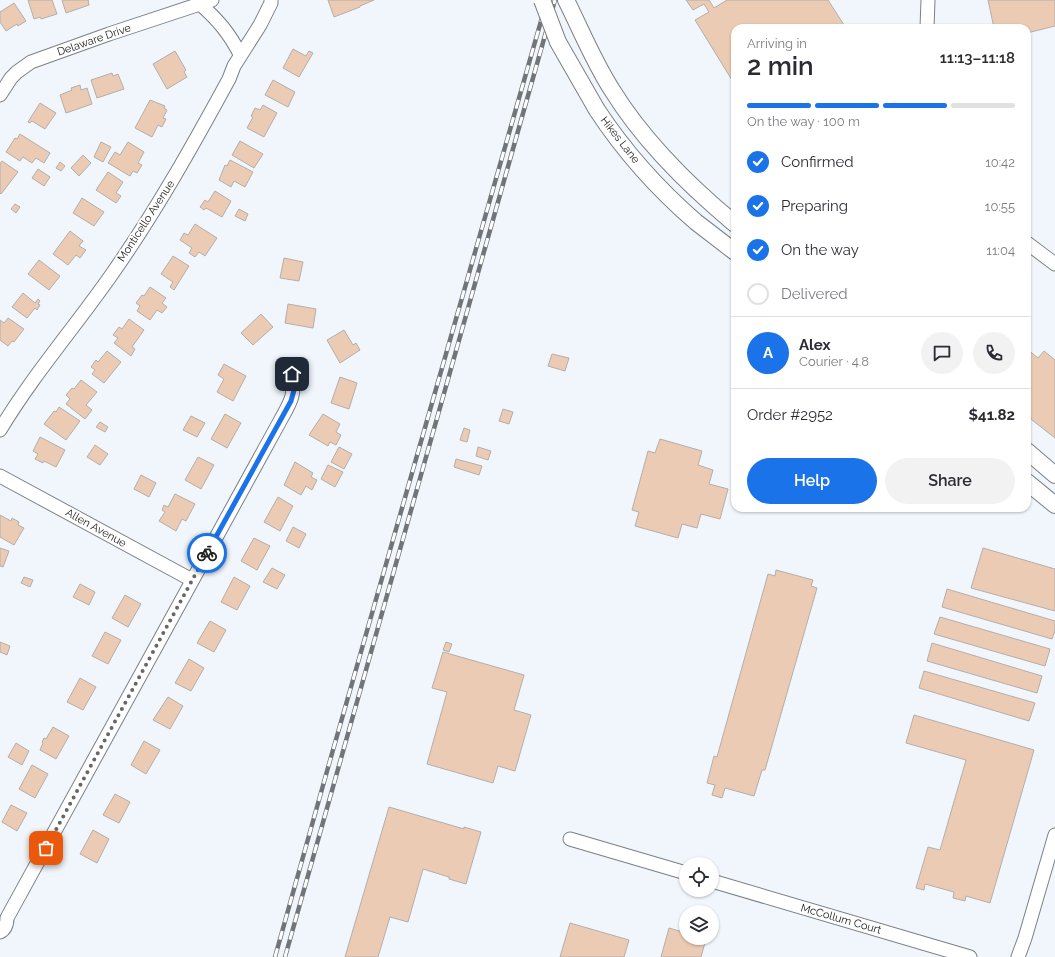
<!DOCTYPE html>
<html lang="en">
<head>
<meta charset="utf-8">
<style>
  body { margin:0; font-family:Raleway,sans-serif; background:#f2f2f3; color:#2b2b33; height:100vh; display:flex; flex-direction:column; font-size:15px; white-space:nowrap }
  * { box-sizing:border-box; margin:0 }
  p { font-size:13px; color:#7c7c81 }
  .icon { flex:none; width:22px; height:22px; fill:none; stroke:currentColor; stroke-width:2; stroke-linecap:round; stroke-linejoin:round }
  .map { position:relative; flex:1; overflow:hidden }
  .panel { position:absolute; left:731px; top:24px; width:300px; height:488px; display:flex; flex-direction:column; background:#fff; border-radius:12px; box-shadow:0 1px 3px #0004 }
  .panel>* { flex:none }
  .tools { position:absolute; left:679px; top:857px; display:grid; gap:8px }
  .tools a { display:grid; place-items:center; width:40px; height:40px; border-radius:50%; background:#fff; box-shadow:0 1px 3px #0004; font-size:20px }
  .pin { position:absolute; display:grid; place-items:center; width:34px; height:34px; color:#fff; margin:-17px; border-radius:8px; box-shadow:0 2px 6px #0006 }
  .courier { position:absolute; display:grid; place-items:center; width:40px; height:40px; margin:-20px; border:3px solid #1a73e8; border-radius:50%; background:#fff; color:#222; box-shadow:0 1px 5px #0007 }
  .summary em { font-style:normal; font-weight:600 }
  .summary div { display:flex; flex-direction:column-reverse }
  .summary { display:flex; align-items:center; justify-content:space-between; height:68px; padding:0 16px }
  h1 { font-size:26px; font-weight:600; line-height:30px }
  .bar { display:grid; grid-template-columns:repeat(4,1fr); gap:6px 4px; align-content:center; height:48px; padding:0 16px }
  .bar i { height:5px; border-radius:3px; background:#e1e1e2 }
  .bar .current { background:#1a73e8 }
  .bar p { grid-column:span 4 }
  .line { display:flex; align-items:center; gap:10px; padding:0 16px; border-top:1px solid #e1e1e2 }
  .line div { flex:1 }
  .round { display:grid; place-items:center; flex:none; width:42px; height:42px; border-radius:21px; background:#f2f2f3 }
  ol { padding:0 16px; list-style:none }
  li { display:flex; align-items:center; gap:12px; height:44px }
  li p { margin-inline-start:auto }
  li .icon { padding:4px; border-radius:50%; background:#1a73e8; color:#fff; stroke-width:4 }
  li:last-child { color:#7c7c81 }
  li i { width:22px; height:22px; border:2px solid #e1e1e2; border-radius:50% }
  .primary-button { display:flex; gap:8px; margin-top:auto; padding:8px 16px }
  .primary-button a { flex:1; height:46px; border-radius:24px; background:#1a73e8; color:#fff; font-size:16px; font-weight:600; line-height:46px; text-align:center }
  .primary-button a+a { background:#f2f2f3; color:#2b2b33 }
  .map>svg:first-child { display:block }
</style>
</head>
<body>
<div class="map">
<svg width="1055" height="957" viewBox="0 0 1055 957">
  <rect width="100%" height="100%" fill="#f0f6fb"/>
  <!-- building -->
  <g fill="#eccbb4" stroke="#b4aeaa">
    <polygon points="28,0 52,0 57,14 41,19 40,17 34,19"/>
    <polygon points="62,0 89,0 88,0 89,5 66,13"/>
    <polygon points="328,0 374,0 360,6 360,7 334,17"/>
    <polygon points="686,0 709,0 714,8 727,0 828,0 846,28 735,28 735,85 695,20 709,12 704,4 693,10"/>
    <polygon points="988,0 1055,0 1055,26 1027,33 1027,28 994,28"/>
    <polygon points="14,3 26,21 18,26 17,24 6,31 0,22 0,12"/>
    <polygon points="293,49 306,56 309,51 313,53 299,77 283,68"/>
    <polygon points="175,51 186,70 184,72 187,77 167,89 153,64"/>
    <polygon points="112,73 113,76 118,74 124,89 97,98 91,80"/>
    <polygon points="273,80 295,92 288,107 265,95"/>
    <polygon points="80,85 81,90 87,88 92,104 66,113 60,95 72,90 71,88"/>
    <polygon points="150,100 165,106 164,108 167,110 163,118 166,119 162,127 158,125 152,137 135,128"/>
    <polygon points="40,103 56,113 45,129 32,121 30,123 28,122"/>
    <polygon points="263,105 277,113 264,137 247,128 253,117 251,116 255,108 260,110"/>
    <polygon points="20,134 50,153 44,163 36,158 32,163 23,157 20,161 6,152 15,138 17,139"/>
    <polygon points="240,141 263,154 254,168 232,155"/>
    <polygon points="101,142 111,147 103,162 94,157"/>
    <polygon points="128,142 144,152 138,163 142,165 137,173 133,171 130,176 108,163 115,152 120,155"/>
    <polygon points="83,155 91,163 79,176 71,168"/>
    <polygon points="230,160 253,172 245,187 234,181 231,187 219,180 225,165 227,166"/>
    <polygon points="2,161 18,172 1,194 0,193 0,164"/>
    <polygon points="60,162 65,166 61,171 56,168"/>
    <polygon points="38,169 50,177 44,186 32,178"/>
    <polygon points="108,172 123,182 116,193 121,196 116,203 96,190"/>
    <polygon points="215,191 231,201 222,217 206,208 204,210 200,207 205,200 208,202"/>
    <polygon points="82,198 104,212 94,226 73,213"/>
    <polygon points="15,204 20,207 16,213 11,209"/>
    <polygon points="239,209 248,214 245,221 235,216"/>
    <polygon points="195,224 217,238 205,256 199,252 195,257 189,253 192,248 180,240 184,233 188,235"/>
    <polygon points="70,231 83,241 79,246 86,250 80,258 76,255 68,265 53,254"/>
    <polygon points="173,256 189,266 174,290 170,287 173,282 161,274"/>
    <polygon points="284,258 303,262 299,281 280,278"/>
    <polygon points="39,260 60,276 49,290 28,274"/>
    <polygon points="150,287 166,298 162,303 167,307 162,313 157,310 150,320 137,311 140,306 136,303 142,295 144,296"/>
    <polygon points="23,293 35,303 38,299 40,301 38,304 40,305 37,310 35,308 27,318 12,307"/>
    <polygon points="288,304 316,309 313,328 285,323"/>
    <polygon points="261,314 273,327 253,345 241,333"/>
    <polygon points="8,318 24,329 14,342 12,341 8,346 0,340 0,320 4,323"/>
    <polygon points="129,319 144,330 132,347 135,349 131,356 114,343 118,338 113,335 119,327 122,329"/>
    <polygon points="344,330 353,345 356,343 360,350 340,363 327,340"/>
    <polygon points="1027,349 1038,358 1044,351 1055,360 1055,438 1027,416"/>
    <polygon points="107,351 121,362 104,383 92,374 95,370 91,367 96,360 98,362"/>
    <polygon points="552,354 569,358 565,371 548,366"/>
    <polygon points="224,364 246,376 233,401 217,392 224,379 218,375"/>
    <polygon points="340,377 357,383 349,409 331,403"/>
    <polygon points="81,380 97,392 86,405 92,410 85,419 66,404 70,399 66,395 72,388 74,389"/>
    <polygon points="59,407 80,421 66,440 44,424 54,411 56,412"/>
    <polygon points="503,409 513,412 509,424 499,421"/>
    <polygon points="225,414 241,423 227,448 211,439"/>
    <polygon points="323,414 340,424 336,432 341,435 336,445 330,442 328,446 309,435"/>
    <polygon points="191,416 205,423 197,437 183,430"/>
    <polygon points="100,422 108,427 105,432 96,427"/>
    <polygon points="464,428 470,430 467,442 460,440"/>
    <polygon points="40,437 65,450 56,467 44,461 43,463 35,459 38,454 33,451"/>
    <polygon points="660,439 702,451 698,465 713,470 709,484 728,489 720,519 701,514 697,528 682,524 678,538 635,526 639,512 632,510 648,451 655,453"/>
    <polygon points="95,445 108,454 100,465 87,457"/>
    <polygon points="339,447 352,454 344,469 331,462"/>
    <polygon points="478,447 491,451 488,460 476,456"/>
    <polygon points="198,457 214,465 201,489 185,480"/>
    <polygon points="456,459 482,466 479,475 454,467"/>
    <polygon points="295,462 313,473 311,477 317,480 312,490 306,486 301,495 284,485"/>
    <polygon points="328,465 343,472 335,487 321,479"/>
    <polygon points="141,475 156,483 149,497 134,489"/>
    <polygon points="175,494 195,504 186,521 182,519 176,531 159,521 165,512 162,510 164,505 168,507"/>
    <polygon points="278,497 293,506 280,531 264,522"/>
    <polygon points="0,515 11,521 12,518 19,522 18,525 24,528 14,545 0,537"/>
    <polygon points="293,527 306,534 299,548 286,541"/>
    <polygon points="254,538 270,546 257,570 241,561"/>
    <polygon points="0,548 9,551 3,567 0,566"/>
    <polygon points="983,548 1055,569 1055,611 971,588"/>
    <polygon points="272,568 285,575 277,589 263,582"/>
    <polygon points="776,570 813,580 811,586 817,588 765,770 762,770 754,796 725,788 722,798 712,795 715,785 707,783 714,756 717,757 768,574 775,576"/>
    <polygon points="24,577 33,580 30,587 21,583"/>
    <polygon points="234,577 250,586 237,610 221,602"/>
    <polygon points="80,584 95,592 89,605 73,597"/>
    <polygon points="947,589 1055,621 1055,631 1052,639 942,607"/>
    <polygon points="125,595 141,604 128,627 112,618"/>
    <polygon points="940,617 1050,649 1045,666 934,634"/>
    <polygon points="210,621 226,630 214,652 197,643"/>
    <polygon points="105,632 121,640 108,664 92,656"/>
    <polygon points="0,642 10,646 7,655 0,652"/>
    <polygon points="446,642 452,644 449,652 443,650"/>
    <polygon points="932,643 1042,676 1037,693 927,661"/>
    <polygon points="443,652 524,675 514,710 531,715 515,771 498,766 493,783 427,764 447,692 432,688"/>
    <polygon points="189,659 204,668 191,691 175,683"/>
    <polygon points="924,671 1035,703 1029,721 919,688"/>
    <polygon points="80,678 96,687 83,710 67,702"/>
    <polygon points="168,697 183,706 170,729 153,720"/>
    <polygon points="914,715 1034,750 990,903 966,896 965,901 953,898 954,892 925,884 924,890 916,888 928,847 940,850 966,760 906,743"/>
    <polygon points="53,727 69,736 56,759 40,750 43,743 42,742 44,738 46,739"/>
    <polygon points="144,741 160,750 146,774 131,765"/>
    <polygon points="16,743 29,751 22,765 8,757"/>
    <polygon points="32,765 48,774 35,798 19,789"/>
    <polygon points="115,794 130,802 119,823 103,815"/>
    <polygon points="11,805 27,813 17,831 2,822"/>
    <polygon points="389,807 464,829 464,827 481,832 466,884 449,879 449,877 423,869 408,922 390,917 378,957 345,957"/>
    <polygon points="93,830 109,839 97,863 80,854"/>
    <polygon points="570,923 629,940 624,957 560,957"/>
    <polygon points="669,928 686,933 686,938 706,939 701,957 661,957"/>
  </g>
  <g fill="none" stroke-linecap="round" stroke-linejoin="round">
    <defs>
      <g id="minor">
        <path d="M201 5C218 20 229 33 240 54"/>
        <polyline points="927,28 928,0"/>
        <polyline points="0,95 11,78 17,72 31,62 109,34 212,0"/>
        <polyline points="1027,243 1055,264"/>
        <path d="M0 430C33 375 75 327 112 274 156 211 192 147 229 79L234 66 260 25 271 3V0"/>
        <polyline points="0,476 192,580"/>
        <polyline points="570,839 686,873"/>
        <polyline points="712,881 970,957"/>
        <path d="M0 932C6 929 7 924 7 918L280 421C291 401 295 397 292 374"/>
        <polyline points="1018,957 1025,938 1055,835"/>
      </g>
      <g id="tertiary">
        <path d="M566 0C581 30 594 62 612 90 644 142 688 185 735 224"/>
        <path d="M597 110C624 151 659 190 696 222 709 232 722 242 735 252"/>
        <polyline points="1027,451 1055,475"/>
        <polyline points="1027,482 1055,505"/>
      </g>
    </defs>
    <!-- minor casing -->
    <use href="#minor" stroke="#7b8085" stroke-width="15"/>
    <!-- tertiary casing -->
    <use href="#tertiary" stroke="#7b8085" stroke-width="18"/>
    <!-- minor -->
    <use href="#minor" stroke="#fff" stroke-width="13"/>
    <!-- tertiary -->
    <use href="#tertiary" stroke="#fff" stroke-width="16"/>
    <defs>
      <g id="rail">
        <polyline points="275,957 329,764 547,0"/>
        <polyline points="285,957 555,0"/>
      </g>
    </defs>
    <!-- rail casing -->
    <use href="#rail" stroke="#717478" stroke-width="4.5"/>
    <!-- rail -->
    <use href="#rail" stroke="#fff" stroke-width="3" stroke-dasharray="9" stroke-linecap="butt"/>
    <defs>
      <polyline id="tertiary-bridge" points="542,0 558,42 597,110"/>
    </defs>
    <!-- tertiary-bridge casing -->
    <use href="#tertiary-bridge" stroke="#7b8085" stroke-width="18" stroke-linecap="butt"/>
    <!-- tertiary-bridge -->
    <use href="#tertiary-bridge" stroke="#fff" stroke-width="16"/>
  </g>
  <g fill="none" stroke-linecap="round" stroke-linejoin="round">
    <!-- done -->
    <polyline stroke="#65686b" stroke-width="4" stroke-dasharray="0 7.2" points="46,848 207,553"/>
    <!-- route -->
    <polyline stroke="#1a73e8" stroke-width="5" points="207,553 291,401 294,390 292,374"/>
  </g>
  <g text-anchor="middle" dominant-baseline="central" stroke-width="3.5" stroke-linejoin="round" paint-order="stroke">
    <!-- street labels -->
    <g font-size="11" fill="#1a1c1e" stroke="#fff">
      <text transform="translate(94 40) rotate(-19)">Delaware Drive</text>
      <text transform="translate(620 140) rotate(52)">Hikes Lane</text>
      <text transform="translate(146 221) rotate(-57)">Monticello Avenue</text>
      <text transform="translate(96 528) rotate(29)">Allen Avenue</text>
      <text transform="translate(841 919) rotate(16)">McCollum Court</text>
    </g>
  </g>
</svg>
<div class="tools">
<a><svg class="icon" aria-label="locate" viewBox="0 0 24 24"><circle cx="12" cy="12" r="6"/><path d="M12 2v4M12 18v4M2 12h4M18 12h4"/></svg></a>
<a><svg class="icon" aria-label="layers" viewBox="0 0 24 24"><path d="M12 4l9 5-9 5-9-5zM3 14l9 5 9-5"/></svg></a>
</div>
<div class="pin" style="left:46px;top:848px;background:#ea580c"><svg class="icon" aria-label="bag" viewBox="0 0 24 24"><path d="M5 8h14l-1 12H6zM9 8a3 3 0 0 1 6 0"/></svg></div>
<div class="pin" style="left:292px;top:374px;background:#1f2937"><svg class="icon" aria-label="home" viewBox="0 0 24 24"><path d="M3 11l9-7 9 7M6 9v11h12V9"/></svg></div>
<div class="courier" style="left:207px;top:553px"><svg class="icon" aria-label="bike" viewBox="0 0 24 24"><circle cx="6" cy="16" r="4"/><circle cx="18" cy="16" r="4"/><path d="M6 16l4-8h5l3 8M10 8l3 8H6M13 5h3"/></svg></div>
<section class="panel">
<div class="summary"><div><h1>2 min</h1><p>Arriving in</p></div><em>11:13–11:18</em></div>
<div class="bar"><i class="current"></i><i class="current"></i><i class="current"></i><i></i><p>On the way · 100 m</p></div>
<ol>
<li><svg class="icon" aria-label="check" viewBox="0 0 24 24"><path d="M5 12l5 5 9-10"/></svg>Confirmed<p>10:42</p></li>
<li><svg class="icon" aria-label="check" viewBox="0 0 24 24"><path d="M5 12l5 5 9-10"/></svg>Preparing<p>10:55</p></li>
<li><svg class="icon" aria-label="check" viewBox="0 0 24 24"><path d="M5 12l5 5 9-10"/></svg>On the way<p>11:04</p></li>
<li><i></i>Delivered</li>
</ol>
<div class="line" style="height:72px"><b class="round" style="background:#1a73e8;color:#fff">A</b><div><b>Alex</b><p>Courier · 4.8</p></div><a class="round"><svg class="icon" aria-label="chat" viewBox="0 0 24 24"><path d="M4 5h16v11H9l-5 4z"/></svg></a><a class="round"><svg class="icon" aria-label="phone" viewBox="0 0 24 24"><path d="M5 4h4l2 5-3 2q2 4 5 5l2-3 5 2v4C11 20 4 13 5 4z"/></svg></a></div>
<div class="line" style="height:52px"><div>Order #2952</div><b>$41.82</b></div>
<div class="primary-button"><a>Help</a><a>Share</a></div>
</section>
</div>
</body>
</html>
